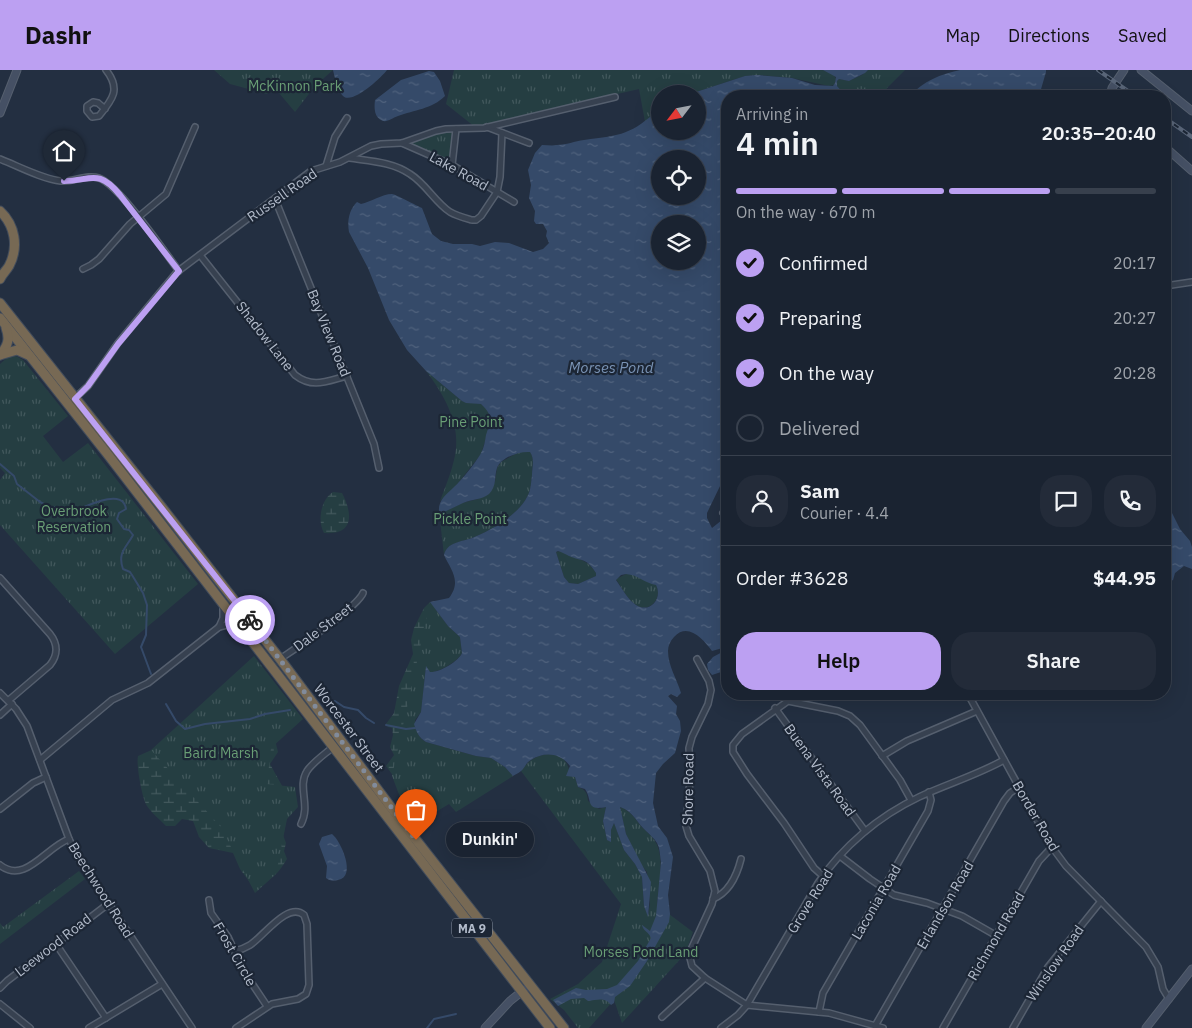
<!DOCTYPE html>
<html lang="en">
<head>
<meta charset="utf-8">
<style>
  body { margin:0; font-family:"IBM Plex Sans",sans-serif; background:#232b39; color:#f1f3f6; height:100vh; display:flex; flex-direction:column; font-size:19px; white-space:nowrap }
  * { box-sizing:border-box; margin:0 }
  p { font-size:16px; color:#9fa4ab }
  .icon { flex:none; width:28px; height:28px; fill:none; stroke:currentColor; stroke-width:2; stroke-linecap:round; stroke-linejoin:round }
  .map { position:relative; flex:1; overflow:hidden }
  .drawer { position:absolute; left:721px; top:20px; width:450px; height:610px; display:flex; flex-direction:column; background:#1a2331; border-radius:20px; box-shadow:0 5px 20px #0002,0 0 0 1px #38404d }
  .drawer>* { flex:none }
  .needle { width:32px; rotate:238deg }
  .buttons { position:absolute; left:651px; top:15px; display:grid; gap:10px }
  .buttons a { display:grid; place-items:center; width:55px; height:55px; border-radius:50%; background:#1a2331; box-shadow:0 5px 20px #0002,0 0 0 1px #38404d; font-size:25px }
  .pin { position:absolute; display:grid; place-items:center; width:42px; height:42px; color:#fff; margin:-51px -21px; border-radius:50% 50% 50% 0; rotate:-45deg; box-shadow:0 0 5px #0007 }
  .pin .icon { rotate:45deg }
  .courier { position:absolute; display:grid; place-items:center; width:50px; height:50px; margin:-25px; border:4px solid #bca0f2; border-radius:50%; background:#fff; color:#222; box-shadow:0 1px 6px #0007 }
  .bubble { position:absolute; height:35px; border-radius:18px; background:#1a2331; box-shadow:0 5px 20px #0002,0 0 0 1px #38404d; font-size:16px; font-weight:600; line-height:35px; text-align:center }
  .headline em { font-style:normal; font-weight:600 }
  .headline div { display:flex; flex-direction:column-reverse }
  .headline { display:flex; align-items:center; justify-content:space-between; height:85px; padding:0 15px }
  h1 { font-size:32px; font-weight:600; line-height:38px }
  .bar { display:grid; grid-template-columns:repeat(4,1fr); gap:8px 5px; align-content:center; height:60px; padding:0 15px }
  .bar i { height:6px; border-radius:4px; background:#38404d }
  .bar .selected { background:#bca0f2 }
  .bar p { grid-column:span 4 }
  .line { display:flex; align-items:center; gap:12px; padding:0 15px; border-top:1px solid #38404d }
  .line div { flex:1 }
  .round { display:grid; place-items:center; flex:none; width:52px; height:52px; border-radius:20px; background:#232b39 }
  ol { padding:0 15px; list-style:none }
  li { display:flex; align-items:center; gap:15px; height:55px }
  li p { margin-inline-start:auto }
  li .icon { padding:5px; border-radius:50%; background:#bca0f2; color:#111; stroke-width:4 }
  li:last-child { color:#9fa4ab }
  li i { width:28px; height:28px; border:2px solid #38404d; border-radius:50% }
  .primary-button { display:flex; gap:10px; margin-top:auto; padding:10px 15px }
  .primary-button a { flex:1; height:58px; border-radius:20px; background:#bca0f2; color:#111; font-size:20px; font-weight:600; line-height:58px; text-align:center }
  .primary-button a+a { background:#232b39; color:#f1f3f6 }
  header { display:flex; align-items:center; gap:30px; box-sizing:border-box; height:70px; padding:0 25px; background:#bca0f2; color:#111 }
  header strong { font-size:24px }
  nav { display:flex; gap:28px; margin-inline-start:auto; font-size:18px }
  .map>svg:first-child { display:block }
</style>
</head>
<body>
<header>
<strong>Dashr</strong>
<nav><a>Map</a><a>Directions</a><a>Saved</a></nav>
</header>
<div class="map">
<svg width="1192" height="958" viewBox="0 0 1192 958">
  <defs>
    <pattern id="wetland-marsh" width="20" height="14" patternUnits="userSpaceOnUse" patternTransform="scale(1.25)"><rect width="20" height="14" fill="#253e42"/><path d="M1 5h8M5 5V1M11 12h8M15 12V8" fill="none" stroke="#42585c"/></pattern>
    <pattern id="park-tufts" width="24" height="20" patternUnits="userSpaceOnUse" patternTransform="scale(1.25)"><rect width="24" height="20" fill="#253e42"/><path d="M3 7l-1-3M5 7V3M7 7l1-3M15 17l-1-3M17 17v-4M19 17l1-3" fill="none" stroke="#42585c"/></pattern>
    <pattern id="water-ripples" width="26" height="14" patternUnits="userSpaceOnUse" patternTransform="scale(1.25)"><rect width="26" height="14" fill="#354a69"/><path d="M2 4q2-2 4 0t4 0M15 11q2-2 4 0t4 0" fill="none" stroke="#50627d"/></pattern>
  </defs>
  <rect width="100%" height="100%" fill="#232f41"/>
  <!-- wetland -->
  <g fill="url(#wetland-marsh)">
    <path d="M333 422 342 423C353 444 354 465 324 463 317 451 321 429 333 422Z"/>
    <polygon points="430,532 436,538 394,707 386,696 394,685 390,677 393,665 392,658 388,657 386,654 394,643 399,616 413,584 411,570 414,558 424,538"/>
    <path d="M274 666 278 682 270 694 286 723 283 765 286 773 284 781 287 789C276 807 272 810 251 814L240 799 233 783 209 778 199 767 193 751 182 749 175 756H166L163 753C158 748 151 742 147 736 142 728 136 695 138 686L156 678Z"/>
  </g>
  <!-- park -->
  <g fill="url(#park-tufts)">
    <polygon points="214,0 333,0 315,16 295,42 274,17 267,24 230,14"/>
    <polygon points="454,0 823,0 834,5 836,9 834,15 829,16 792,8 760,5 745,6 690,24 660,24 660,38 645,52 639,19 475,57 446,34"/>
    <polygon points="868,0 905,0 887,18 885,26 846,26 837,16 837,11 839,9 849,11 862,5"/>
    <polygon points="456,59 452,95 402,73 436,61"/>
    <polygon points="16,286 23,290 68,346 43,366 63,392 88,373 198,514 115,584 0,455 0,410 5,403 0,398 0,294 8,287"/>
    <path d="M426 301 462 331 481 334 488 340 490 345V355L481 384 455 417 440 431C446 415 454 396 456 379 459 351 443 323 426 301Z"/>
    <path d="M519 382H530C535 389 532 397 532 405 531 412 531 421 527 427 519 444 489 462 472 468 462 472 447 472 444 485L439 442 442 443 462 433 478 429 495 412 497 398 501 392Z"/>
    <path d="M561 481C575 490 586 487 596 503V506L578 514 569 513 564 507 556 482Z"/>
    <path d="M626 504H635L656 515C663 527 650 544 636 535 627 529 622 518 616 509Z"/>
    <path d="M430 532 448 556 460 567 462 583C459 590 439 603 430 602L426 598 421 642 415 650C415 659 418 668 426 672L476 686 491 688 505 697 513 706 456 742 449 734 414 755 408 748 392 706Z"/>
    <polygon points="254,586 303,649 271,678 267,714 295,717 298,737 287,749 276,804 255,823 220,756 151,680"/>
    <path d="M548 684C567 686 565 691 572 706L575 707 578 717C586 720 587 723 588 731L599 739 606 737 603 751 607 770 611 771V760L614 753 624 780 635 794 642 807 644 836 648 846 650 833 647 802 640 793 626 764 620 737C630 741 634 747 640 755 645 761 653 766 656 773 665 789 658 817 657 835L693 862 685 884 622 953 614 930 589 958H578L564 940 550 929 578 914 602 892 621 834 521 701C528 691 535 686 548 684Z"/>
    <polygon points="79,801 85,809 0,874 0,853 3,857"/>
  </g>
  <!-- water -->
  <g fill="url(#water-ripples)" fill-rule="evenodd">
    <path d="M333 0H387C381 8 352 35 343 26 337 20 335 8 333 0Z"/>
    <path d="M823 0H868L865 3 849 11 839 9 837 11V16L846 26H728V408L721 414 707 443V448L712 458 727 446V600L712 605 708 600 707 594 713 587 726 580V577L712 581C703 569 688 552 674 567 670 571 668 576 668 581 668 596 677 609 681 623L677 627 671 624 668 626 677 636 676 644 680 651 681 661 675 683 663 694 656 703 653 733 658 756 667 768 673 787 668 825 670 844 669 852 647 891 630 916 615 927 614 933 611 935C605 927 597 930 588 931L584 928 571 929 558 936 553 930 576 918 586 920 607 919 617 915 638 891 651 868C649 862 643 861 642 855L650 861 656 846 661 792C660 786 660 778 657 773 654 768 650 765 646 761 637 753 633 741 620 737L626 764 651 812 648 847 644 836 642 807 635 794 624 780 614 753 611 760V772L607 770 603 751 606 737C585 741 593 731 585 719L578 717 575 707 566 706 570 696C561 683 544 681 531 690 526 693 526 695 523 699 521 702 516 704 513 706L505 697 491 688 476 686 426 672C419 668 416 661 414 654L421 642 426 596 430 602C439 603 459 591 462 583L460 567 448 556 430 532 449 528C462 511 451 500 444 485 447 472 461 472 472 468 489 462 519 444 527 427 531 421 531 412 532 405 532 397 535 389 530 382 520 381 501 387 497 398 494 407 497 416 489 424 481 430 472 429 463 433 456 436 449 440 442 443L439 442C438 430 446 425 454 417 461 411 477 391 481 383 484 378 485 371 486 365 491 350 493 345 481 334L466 333 462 331 426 301 407 280 389 250 368 198 349 162C347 151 349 140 357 132L361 134C371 132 382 124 392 124 395 124 417 136 422 138L432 164 441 171 453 174H472L480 176 495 172 509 173 533 182 543 179 549 173 546 166 547 161 543 154H536L534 151 535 141 529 128 531 115 528 100 535 83 542 75C547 75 552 76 557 75 566 75 575 71 584 70 622 65 631 65 660 38V61H698V24H690L745 6 757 5 792 8 815 15 833 16 835 13 836 7ZM660 89H698V126H660ZM660 154H698V191H660ZM558 481C562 482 565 484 569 486 583 492 586 487 596 503V506L578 514 569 513 564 507 556 482ZM626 504C639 505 644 513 656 515 663 528 650 544 636 535 627 529 622 518 616 510L621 505Z"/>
    <path d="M960 0H1046V2L1039 26H910C923 11 941 4 960 0Z"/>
    <path d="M429 1 434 2 440 11 445 26C432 39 414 40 398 46 392 48 388 52 383 51 374 48 374 38 375 30L401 10Z"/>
    <polygon points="1165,429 1180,459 1190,471 1192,477 1192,499 1184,496 1175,503 1173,510 1165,514"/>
    <path d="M332 764C341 771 357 807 338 810 333 811 330 811 326 808L327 796 319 774 322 767Z"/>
  </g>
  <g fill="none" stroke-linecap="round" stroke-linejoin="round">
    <!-- stream -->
    <g stroke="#354a69" stroke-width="2">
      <path d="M0 394 14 406 17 414 40 432 50 437 60 438 72 442C83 438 123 416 126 439L119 443 117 449 124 459 129 460 133 465C127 477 117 482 123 499L130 502 132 505 143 523 147 535 146 565 141 577 151 604"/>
      <polyline points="324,632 335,631 344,637 358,640 366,648 374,653"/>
      <polyline points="166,634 176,651 185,659 205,654 250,649 265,644 290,640"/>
      <polyline points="386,655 406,659 415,658"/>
      <polyline points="427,958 434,949 456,944"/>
    </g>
    <defs>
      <g id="street">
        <path d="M105 39 98 33 93 32 87 36V41L92 47 99 46C113 29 121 19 106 0"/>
        <polyline points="487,57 529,73"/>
        <polyline points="402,73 452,95 514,132"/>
        <path d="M350 88C370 91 393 92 410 104 426 114 435 132 450 142 457 146 465 148 472 150H476L481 146 497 122 500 107 502 63"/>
        <path d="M0 89C18 96 42 109 61 111 74 112 87 104 99 108 119 115 164 181 179 201"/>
        <polyline points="452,95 456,59"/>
        <polyline points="326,96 335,67 347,48"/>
        <polyline points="275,129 374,374 379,398"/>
        <path d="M200 185 295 305C313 319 327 311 347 306"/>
        <polyline points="83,199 91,195 99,189 130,154 166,124 195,57"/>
        <polyline points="1165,216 1192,212"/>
        <polyline points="75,328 88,316 118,273 177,202 311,101 340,92 371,76 381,74 402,73 436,61 446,59 484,58 615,27"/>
        <polyline points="723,443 728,440"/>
        <path d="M0 508 50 564C58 574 58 585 50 595L9 630"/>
        <polyline points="219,557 227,555 240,558"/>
        <path d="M280 589C296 578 357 538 363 523"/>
        <polyline points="697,589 709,611 711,620 708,634 692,667 689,678 690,710 686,756 689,766 710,801 715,821 712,834 689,884 692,896 705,908 747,935 829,943 883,958"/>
        <polyline points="0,623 16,639 27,656 69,769 77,786 192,958"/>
        <polyline points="968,624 1052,777 1066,796 1146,877 1158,897 1163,919 1169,929"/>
        <polyline points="775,638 865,761"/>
        <polyline points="0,645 12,634"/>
        <polyline points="882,686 907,671 977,641"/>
        <polyline points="40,690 112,630 148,613 219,557 223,548 223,536"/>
        <polyline points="0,739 33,713 46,707"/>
        <path d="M301 754C311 735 297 717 307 701 313 692 325 684 333 677"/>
        <polyline points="840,786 870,809 894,825 927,833 962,846 997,866"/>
        <path d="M0 795C25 815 46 777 69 769"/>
        <polyline points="823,806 814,798 784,753 747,704 733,682 733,675 742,664 788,631 838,641 850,646 860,655 900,710 911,730"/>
        <path d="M713 829C730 822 737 805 741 789"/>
        <polyline points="209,830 211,843 228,867 243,900 267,936"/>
        <polyline points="56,874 106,948"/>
        <path d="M235 881C240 880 245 878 250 875 263 867 288 831 304 845L307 854 309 915 306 924 298 929 272 934 236 958"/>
        <polyline points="0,918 7,911 108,834"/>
        <polyline points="0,934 30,958"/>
        <polyline points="819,942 823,923 928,741 931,730 929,722"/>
        <polyline points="662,947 705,908"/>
        <polyline points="875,956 1004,731 1010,723 1019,717"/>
        <polyline points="89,958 162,914"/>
        <path d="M721 958 738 945 747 935 818 813C843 776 879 746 919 727 947 714 977 705 1004 690"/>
        <polyline points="943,958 1039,791 1052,777"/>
        <polyline points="1013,958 1048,897 1101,831"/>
      </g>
      <g id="secondary">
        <polyline points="1141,0 1192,41"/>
        <polyline points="1110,26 1112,18 1124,0"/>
        <polyline points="0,43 17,0"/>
        <polyline points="1165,77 1192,101"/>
        <polyline points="485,958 510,931 530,915"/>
        <polyline points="1146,958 1192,899"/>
      </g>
      <g id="highway">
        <path d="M0 141C15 155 19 177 9 196 6 201 2 204 0 209"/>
        <polyline points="0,233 164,440 280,589 402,752 564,958"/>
        <polyline points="0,248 109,386 550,958"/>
        <path d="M0 285C8 276 10 269 6 258"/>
        <polyline points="0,285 17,280 28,285"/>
      </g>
    </defs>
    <!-- street casing -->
    <use href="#street" stroke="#555f6e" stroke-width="8"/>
    <!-- secondary casing -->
    <use href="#secondary" stroke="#555f6e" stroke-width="9"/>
    <!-- highway casing -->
    <use href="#highway" stroke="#424c5b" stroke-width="11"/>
    <!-- street -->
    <use href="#street" stroke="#374150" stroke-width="5"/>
    <!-- secondary -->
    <use href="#secondary" stroke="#455064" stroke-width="7"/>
    <!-- highway -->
    <use href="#highway" stroke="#776954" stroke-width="9"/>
    <defs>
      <g id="rail">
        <polyline points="1098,0 1135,26"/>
        <polyline points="1165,48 1192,67"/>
      </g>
    </defs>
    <!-- rail casing -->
    <use href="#rail" stroke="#596578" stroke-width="4"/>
    <!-- rail -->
    <use href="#rail" stroke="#1c2635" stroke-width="2" stroke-dasharray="5.5" stroke-linecap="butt"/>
  </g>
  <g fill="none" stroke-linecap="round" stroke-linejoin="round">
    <!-- done -->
    <polyline stroke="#818b9b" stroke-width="5" stroke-dasharray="0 9" points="250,550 416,770"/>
    <!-- route -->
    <path stroke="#bca0f2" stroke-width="6" d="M64 111C91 111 98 98 120 125L179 201 118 274 88 316 75 329 250 550"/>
  </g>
  <g text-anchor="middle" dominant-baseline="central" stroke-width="4.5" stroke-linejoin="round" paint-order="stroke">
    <!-- shield labels -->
    <rect fill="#1c2635" stroke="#868f9e" stroke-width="1" x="452" y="848.5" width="40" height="19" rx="4"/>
    <g font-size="12" font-weight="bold" fill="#b3bccb">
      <text x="472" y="858">MA 9</text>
    </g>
    <!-- park labels -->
    <g font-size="14" fill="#699e75" stroke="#1c2635">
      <text x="295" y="16">McKinnon Park</text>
      <text x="471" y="352">Pine Point</text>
      <text x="74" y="441">Overbrook<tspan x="74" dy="16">Reservation</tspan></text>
      <text x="470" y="449">Pickle Point</text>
      <text x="221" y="683">Baird Marsh</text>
      <text x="641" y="882">Morses Pond Land</text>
    </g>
    <!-- street labels -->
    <g font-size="14" fill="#b3bccb" stroke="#1c2635">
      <text transform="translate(459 101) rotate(29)">Lake Road</text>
      <text transform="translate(282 125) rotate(-35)">Russell Road</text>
      <text transform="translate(329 263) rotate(68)">Bay View Road</text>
      <text transform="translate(265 266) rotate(52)">Shadow Lane</text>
      <text transform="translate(323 557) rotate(-37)">Dale Street</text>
      <text transform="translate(349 658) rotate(53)">Worcester Street</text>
      <text transform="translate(820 700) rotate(54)">Buena Vista Road</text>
      <text transform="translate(688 719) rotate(-89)">Shore Road</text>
      <text transform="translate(1036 746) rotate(60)">Border Road</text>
      <text transform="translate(101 820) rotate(58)">Beechwood Road</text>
      <text transform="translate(810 831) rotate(-58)">Grove Road</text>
      <text transform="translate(876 832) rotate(-60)">Laconia Road</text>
      <text transform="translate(945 835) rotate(-60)">Erlandson Road</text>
      <text transform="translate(996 866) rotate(-60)">Richmond Road</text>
      <text transform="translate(53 875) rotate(-38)">Leewood Road</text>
      <text transform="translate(235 884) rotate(60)">Frost Circle</text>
      <text transform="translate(1055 893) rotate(-55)">Winslow Road</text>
    </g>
    <!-- water labels -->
    <g font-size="15" font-style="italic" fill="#7992b4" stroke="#1c2635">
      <text x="611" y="297">Morses Pond</text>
    </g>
  </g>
</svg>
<div class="buttons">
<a><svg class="needle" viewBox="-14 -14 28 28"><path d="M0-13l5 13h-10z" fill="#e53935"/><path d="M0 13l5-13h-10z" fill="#9fa4ab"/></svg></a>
<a><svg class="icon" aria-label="locate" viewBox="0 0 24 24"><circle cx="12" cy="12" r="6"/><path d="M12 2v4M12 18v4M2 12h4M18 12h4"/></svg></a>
<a><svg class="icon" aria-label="layers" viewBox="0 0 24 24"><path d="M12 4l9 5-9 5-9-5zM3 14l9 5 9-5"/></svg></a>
</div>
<div class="pin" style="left:416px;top:770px;background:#ea580c"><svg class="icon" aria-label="bag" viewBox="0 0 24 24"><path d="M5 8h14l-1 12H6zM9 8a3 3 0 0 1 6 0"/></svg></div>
<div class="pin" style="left:64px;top:111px;background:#1f2937"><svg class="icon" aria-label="home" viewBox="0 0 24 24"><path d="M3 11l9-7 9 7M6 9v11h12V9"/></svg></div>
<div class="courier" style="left:250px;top:550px"><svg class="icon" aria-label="bike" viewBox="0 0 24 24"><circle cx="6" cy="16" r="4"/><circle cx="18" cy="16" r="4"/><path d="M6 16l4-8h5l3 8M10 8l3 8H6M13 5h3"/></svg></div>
<div class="bubble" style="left:446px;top:752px;width:88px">Dunkin'</div>
<section class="drawer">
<div class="headline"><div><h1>4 min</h1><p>Arriving in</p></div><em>20:35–20:40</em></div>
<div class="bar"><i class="selected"></i><i class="selected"></i><i class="selected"></i><i></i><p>On the way · 670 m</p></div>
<ol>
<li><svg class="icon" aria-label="check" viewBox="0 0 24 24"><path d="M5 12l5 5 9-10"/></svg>Confirmed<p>20:17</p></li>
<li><svg class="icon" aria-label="check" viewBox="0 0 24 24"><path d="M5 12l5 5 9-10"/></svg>Preparing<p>20:27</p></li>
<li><svg class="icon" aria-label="check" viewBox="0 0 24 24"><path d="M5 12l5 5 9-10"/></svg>On the way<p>20:28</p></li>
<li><i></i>Delivered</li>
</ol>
<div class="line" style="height:90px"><a class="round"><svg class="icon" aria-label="person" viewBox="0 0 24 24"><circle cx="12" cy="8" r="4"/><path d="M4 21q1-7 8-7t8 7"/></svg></a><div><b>Sam</b><p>Courier · 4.4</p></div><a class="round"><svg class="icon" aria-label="chat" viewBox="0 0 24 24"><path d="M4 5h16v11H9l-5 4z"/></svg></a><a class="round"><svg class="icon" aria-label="phone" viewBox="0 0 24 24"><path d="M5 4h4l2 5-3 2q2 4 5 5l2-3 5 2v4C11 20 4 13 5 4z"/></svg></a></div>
<div class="line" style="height:65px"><div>Order #3628</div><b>$44.95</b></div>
<div class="primary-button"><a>Help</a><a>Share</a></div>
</section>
</div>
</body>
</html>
